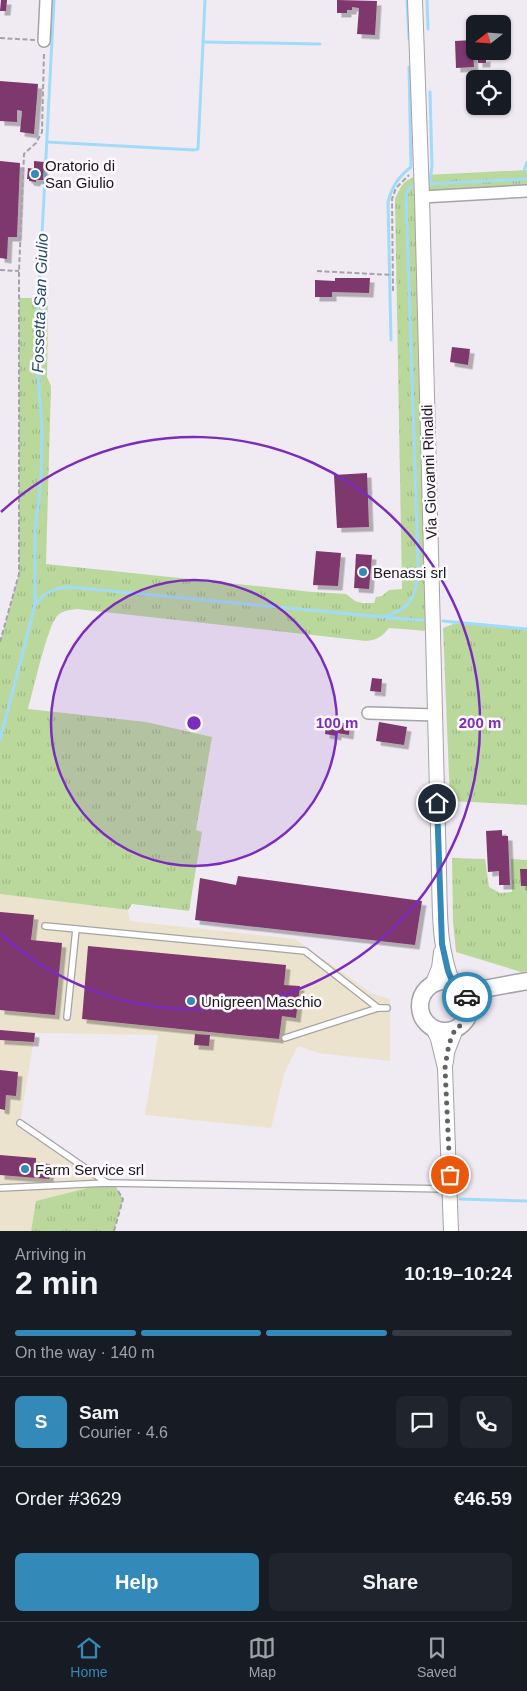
<!DOCTYPE html>
<html lang="en">
<head>
<meta charset="utf-8">
<style>
  body { margin:0; font-family:Arial,sans-serif; background:#20242c; color:#f1f3f6; height:100vh; display:flex; flex-direction:column; font-size:19px; white-space:nowrap }
  * { box-sizing:border-box; margin:0 }
  p { font-size:16px; color:#9ea1a6 }
  .icon { flex:none; width:28px; height:28px; fill:none; stroke:currentColor; stroke-width:2; stroke-linecap:round; stroke-linejoin:round }
  .map { position:relative; height:1231px; overflow:hidden }
  .side { display:flex; flex-direction:column; background:#171b24; flex:1 }
  .side>* { flex:none }
  .needle { width:32px; rotate:253deg }
  .tools { position:absolute; left:466px; top:15px; display:grid; gap:10px }
  .tools a { display:grid; place-items:center; width:45px; height:45px; border-radius:8px; background:#171b24; box-shadow:0 1px 4px #0004; font-size:25px }
  .pin { position:absolute; display:grid; place-items:center; width:42px; height:42px; color:#fff; margin:-21px; border:2px solid #fff; border-radius:50%; box-shadow:0 1px 5px #0007 }
  .courier { position:absolute; display:grid; place-items:center; width:50px; height:50px; margin:-25px; border:4px solid #3389b8; border-radius:50%; background:#fff; color:#222; box-shadow:0 1px 6px #0007 }
  .headline em { font-style:normal; font-weight:700 }
  .headline div { display:flex; flex-direction:column-reverse }
  .headline { display:flex; align-items:center; justify-content:space-between; height:85px; padding:0 15px }
  h1 { font-size:32px; font-weight:700; line-height:38px }
  .bar { display:grid; grid-template-columns:repeat(4,1fr); gap:8px 5px; align-content:center; height:60px; padding:0 15px }
  .bar i { height:6px; border-radius:4px; background:#363941 }
  .bar .active { background:#3389b8 }
  .bar p { grid-column:span 4 }
  .line { display:flex; align-items:center; gap:12px; padding:0 15px; border-top:1px solid #363941 }
  .line div { flex:1 }
  .round { display:grid; place-items:center; flex:none; width:52px; height:52px; border-radius:8px; background:#20242c }
  .cta { display:flex; gap:10px; margin-top:auto; padding:10px 15px }
  .cta a { flex:1; height:58px; border-radius:8px; background:#3389b8; color:#fff; font-size:20px; font-weight:700; line-height:58px; text-align:center }
  .cta a+a { background:#20242c; color:#f1f3f6 }
  .tab-bar { display:flex; justify-content:space-around; align-items:center; height:70px; border-top:1px solid #363941; background:#171b24; font-size:14px; color:#9ea1a6 }
  .tab-bar a { display:grid; justify-items:center; gap:2px }
  .tab-bar .active { color:#3389b8 }
  .map>svg:first-child { display:block }
</style>
</head>
<body>
<div class="map">
<svg width="527" height="1231" viewBox="0 0 527 1231">
  <defs>
    <pattern id="grass-tufts" width="24" height="20" patternUnits="userSpaceOnUse" patternTransform="scale(1.25)"><rect width="24" height="20" fill="#bbd89c"/><path d="M3 7l-1-3M5 7V3M7 7l1-3M15 17l-1-3M17 17v-4M19 17l1-3" fill="none" stroke="#a0b986"/></pattern>
    <filter id="shadow"><feDropShadow dx="4.5" dy="4.5" stdDeviation="0" flood-color="#0004"/></filter>
  </defs>
  <rect width="100%" height="100%" fill="#f0ebf3"/>
  <!-- industrial -->
  <polygon fill="#ece3ce" points="0,894 128,910 130,921 295,939 373,994 390,999 390,1061 318,1053 298,1046 284,1074 271,1128 145,1115 158,1035 35,1033 20,1123 107,1183 36,1201 31,1231 0,1231"/>
  <!-- grass -->
  <g fill="url(#grass-tufts)">
    <polygon points="527,170 527,188 427,193 425,175"/>
    <path d="M415 177 428 631 389 628C382 637 377 640 366 641L77 609C71 610 64 610 58 615 48 623 33 692 28 709L146 722 212 737 196 830 202 832 189 911 132 904 128 910 0 894V642L19 574V298H48L47 377 51 386 46 564 313 592 346 594 355 601 363 603H374L376 597 382 596 389 590 402 589 395 199C399 189 404 179 415 177Z"/>
    <polygon points="458,622 527,629 527,805 450,801 443,628"/>
    <polygon points="452,858 485,859 489,887 500,893 512,892 511,859 527,860 527,971 521,972 456,952 453,922"/>
    <polygon points="107,1183 117,1183 117,1189 123,1199 114,1231 31,1231 36,1201"/>
  </g>
  <g fill="none" stroke-linecap="round" stroke-linejoin="round">
    <!-- stream -->
    <g stroke="#a1dbf9" stroke-width="3">
      <polyline points="407,0 409,39"/>
      <polyline points="427,0 428,29"/>
      <polyline points="203,42 320,44"/>
      <polyline points="47,142 194,150 198,149 205,0"/>
      <polyline points="524,171 527,162"/>
      <polyline points="425,184 527,179"/>
      <polyline points="430,184 432,165 430,92"/>
      <path d="M391 340 388 202C392 187 398 177 411 167L409 67"/>
      <polyline points="35,605 35,530 41,481 42,427 36,352 54,0"/>
      <polyline points="387,618 424,620"/>
      <polyline points="443,621 527,629"/>
      <path d="M0 740 35 605C44 592 54 588 70 587L382 617C416 609 417 591 418 561L406 196C408 188 411 185 419 185"/>
      <polyline points="460,1199 527,1201"/>
    </g>
  </g>
  <!-- building -->
  <g fill="#7e376d" filter="url(#shadow)">
    <polygon points="1,0 7,0 6,11 0,11"/>
    <polygon points="337,0 377,1 375,35 357,34 359,8 352,7 352,10 347,10 347,13 337,13"/>
    <polygon points="472,40 474,67 456,68 455,41"/>
    <polygon points="486,57 486,63 478,63 478,58"/>
    <polygon points="0,81 38,84 34,134 20,132 22,111 17,110 17,122 0,121"/>
    <polygon points="0,161 20,163 17,237 8,237 7,259 0,258"/>
    <polygon points="34,161 44,162 43,180 36,180 36,182 29,181 29,179 27,179 28,168 34,169"/>
    <polygon points="335,278 370,278 369,293 332,292 332,297 315,297 315,280 335,281"/>
    <polygon points="452,347 470,349 468,365 450,362"/>
    <polygon points="367,473 369,527 337,528 334,475"/>
    <polygon points="316,551 341,553 338,586 313,585"/>
    <polygon points="356,554 372,555 369,589 354,588"/>
    <polygon points="372,678 382,679 381,692 370,691"/>
    <polygon points="327,720 350,724 349,735 337,733 337,736 325,734"/>
    <polygon points="379,722 407,727 404,745 376,741"/>
    <polygon points="502,830 502,836 508,836 510,885 499,885 499,871 488,872 486,831"/>
    <polygon points="520,869 527,869 527,886 521,886"/>
    <polygon points="238,876 422,901 415,945 195,920 200,878 236,885"/>
    <polygon points="0,912 34,915 31,940 62,943 55,1015 0,1010"/>
    <polygon points="88,946 286,965 284,985 300,986 296,1018 282,1016 279,1039 82,1019"/>
    <polygon points="0,1030 35,1033 34,1042 0,1040"/>
    <polygon points="195,1034 210,1035 209,1046 194,1045"/>
    <polygon points="0,1070 18,1072 16,1096 6,1095 5,1110 0,1109"/>
    <polygon points="0,1155 36,1158 36,1163 50,1164 49,1179 0,1175"/>
  </g>
  <g fill="none" stroke-linecap="round" stroke-linejoin="round">
    <defs>
      <g id="service">
        <polyline points="45,926 305,951 378,1008"/>
        <polyline points="67,1017 76,929"/>
        <polyline points="285,1038 378,1008 387,1008"/>
        <polyline points="20,1123 107,1183"/>
        <polyline points="0,1188 107,1183 449,1189"/>
      </g>
      <g id="minor">
        <polyline points="44,41 46,0"/>
        <polyline points="422,197 527,191"/>
        <polyline points="368,713 436,715"/>
      </g>
      <g id="tertiary">
        <path d="M415 0 422 197 439 871C440 908 438 947 453 983"/>
        <polyline points="432,985 439,968 441,952"/>
        <polyline points="433,1028 438,1039 445,1068 451,1231"/>
        <polyline points="446,1062 447,1052 456,1029"/>
      </g>
      <g id="secondary">
        <circle cx="445" cy="1006" r="25"/>
        <polyline points="462,989 478,990 527,981"/>
      </g>
    </defs>
    <!-- service casing -->
    <use href="#service" stroke="#a6a2a9" stroke-width="8"/>
    <!-- minor casing -->
    <use href="#minor" stroke="#a6a2a9" stroke-width="14"/>
    <!-- tertiary casing -->
    <use href="#tertiary" stroke="#a6a2a9" stroke-width="16"/>
    <!-- secondary casing -->
    <use href="#secondary" stroke="#a6a2a9" stroke-width="19"/>
    <!-- path -->
    <g stroke="#a6a3a8" stroke-width="2" stroke-dasharray="5 2.5" stroke-linecap="butt">
      <polyline points="0,38 35,40"/>
      <polyline points="0,270 19,271"/>
      <polyline points="317,271 393,275"/>
      <polyline points="393,291 392,199 396,188 409,175"/>
      <polyline points="0,642 19,574 19,271 24,154 36,143 42,132 44,52"/>
      <polyline points="467,1028 483,1005 482,1003"/>
      <polyline points="114,1231 123,1199 118,1191"/>
    </g>
    <!-- service -->
    <use href="#service" stroke="#fff" stroke-width="5.5"/>
    <!-- minor -->
    <use href="#minor" stroke="#fff" stroke-width="11"/>
    <!-- tertiary -->
    <use href="#tertiary" stroke="#fff" stroke-width="14"/>
    <!-- secondary -->
    <use href="#secondary" stroke="#fff" stroke-width="16"/>
  </g>
  <g fill="none" stroke-linecap="round" stroke-linejoin="round">
    <!-- done -->
    <path stroke="#646165" stroke-width="5" stroke-dasharray="0 9" d="M450 1175 445 1068C447 1056 448 1043 454 1032 456 1028 459 1027 463 1023 469 1016 471 1006 467 997"/>
    <!-- route -->
    <polyline stroke="#3389b8" stroke-width="6" points="437,803 442,944 448,971 453,983 460,987 467,997"/>
  </g>
  <!-- distance rings -->
  <circle cx="194" cy="723" r="143" fill="#7b2cbf" fill-opacity=".12"/>
  <g fill="none" stroke="#7b2cbf" stroke-width="2.5">
    <circle cx="194" cy="723" r="143"/>
    <path d="M1 512A286 286 0 1 1 1 934"/>
  </g>
  <!-- markers -->
  <g fill="#3389b8" stroke="#fdf9ff" stroke-width="2">
    <circle cx="35" cy="174" r="5"/>
    <circle cx="363" cy="572" r="5"/>
    <circle cx="191" cy="1001" r="5"/>
    <circle cx="25" cy="1169" r="5"/>
  </g>
  <g text-anchor="middle" dominant-baseline="central" stroke-width="5" stroke-linejoin="round" paint-order="stroke">
    <!-- poi labels -->
    <g font-size="15" fill="#181719" stroke="#fdf9ff" text-anchor="start">
      <text x="45" y="165">Oratorio di<tspan x="45" dy="17">San Giulio</tspan></text>
      <text x="373" y="572">Benassi srl</text>
      <text x="201" y="1001">Unigreen Maschio</text>
      <text x="35" y="1169">Farm Service srl</text>
    </g>
    <!-- street labels -->
    <g font-size="15" fill="#181719" stroke="#fdf9ff">
      <text transform="translate(429 472) rotate(-92)">Via Giovanni Rinaldi</text>
    </g>
    <!-- water labels -->
    <g font-size="16" font-style="italic" fill="#1f4c61" stroke="#fdf9ff">
      <text transform="translate(40 303) rotate(-88)">Fossetta San Giulio</text>
    </g>
  </g>
  <circle cx="194" cy="723" r="8" fill="#7b2cbf" stroke="#fdf9ff" stroke-width="2.5"/>
  <g font-size="15" text-anchor="middle" font-weight="bold" fill="#7b2cbf" stroke="#fdf9ff" stroke-width="5" stroke-linejoin="round" paint-order="stroke">
    <text x="337" y="728">100 m</text>
    <text x="480" y="728">200 m</text>
  </g>
</svg>
<div class="tools">
<a><svg class="needle" viewBox="-14 -14 28 28"><path d="M0-13l5 13h-10z" fill="#e53935"/><path d="M0 13l5-13h-10z" fill="#9ea1a6"/></svg></a>
<a><svg class="icon" aria-label="locate" viewBox="0 0 24 24"><circle cx="12" cy="12" r="6"/><path d="M12 2v4M12 18v4M2 12h4M18 12h4"/></svg></a>
</div>
<div class="pin" style="left:450px;top:1175px;background:#ea580c"><svg class="icon" aria-label="bag" viewBox="0 0 24 24"><path d="M5 8h14l-1 12H6zM9 8a3 3 0 0 1 6 0"/></svg></div>
<div class="pin" style="left:437px;top:803px;background:#1f2937"><svg class="icon" aria-label="home" viewBox="0 0 24 24"><path d="M3 11l9-7 9 7M6 9v11h12V9"/></svg></div>
<div class="courier" style="left:467px;top:997px"><svg class="icon" aria-label="car" viewBox="0 0 24 24"><path d="M5 17H2v-5l4-1 3-4h7l3 4 3 1v5h-3M9 17h6M6 11h13"/><circle cx="7" cy="17" r="2"/><circle cx="17" cy="17" r="2"/></svg></div>
</div>
<section class="side">
<div class="headline"><div><h1>2 min</h1><p>Arriving in</p></div><em>10:19–10:24</em></div>
<div class="bar"><i class="active"></i><i class="active"></i><i class="active"></i><i></i><p>On the way · 140 m</p></div>
<div class="line" style="height:90px"><b class="round" style="background:#3389b8;color:#fff">S</b><div><b>Sam</b><p>Courier · 4.6</p></div><a class="round"><svg class="icon" aria-label="chat" viewBox="0 0 24 24"><path d="M4 5h16v11H9l-5 4z"/></svg></a><a class="round"><svg class="icon" aria-label="phone" viewBox="0 0 24 24"><path d="M5 4h4l2 5-3 2q2 4 5 5l2-3 5 2v4C11 20 4 13 5 4z"/></svg></a></div>
<div class="line" style="height:65px"><div>Order #3629</div><b>€46.59</b></div>
<div class="cta"><a>Help</a><a>Share</a></div>
</section>
<nav class="tab-bar">
<a class="active"><svg class="icon" aria-label="home" viewBox="0 0 24 24"><path d="M3 11l9-7 9 7M6 9v11h12V9"/></svg>Home</a>
<a><svg class="icon" aria-label="map" viewBox="0 0 24 24"><path d="M3 6l6-2 6 2 6-2v14l-6 2-6-2-6 2zM9 4v14M15 6v14"/></svg>Map</a>
<a><svg class="icon" aria-label="saved" viewBox="0 0 24 24"><path d="M7 4h10v16l-5-4-5 4z"/></svg>Saved</a>
</nav>
</body>
</html>
